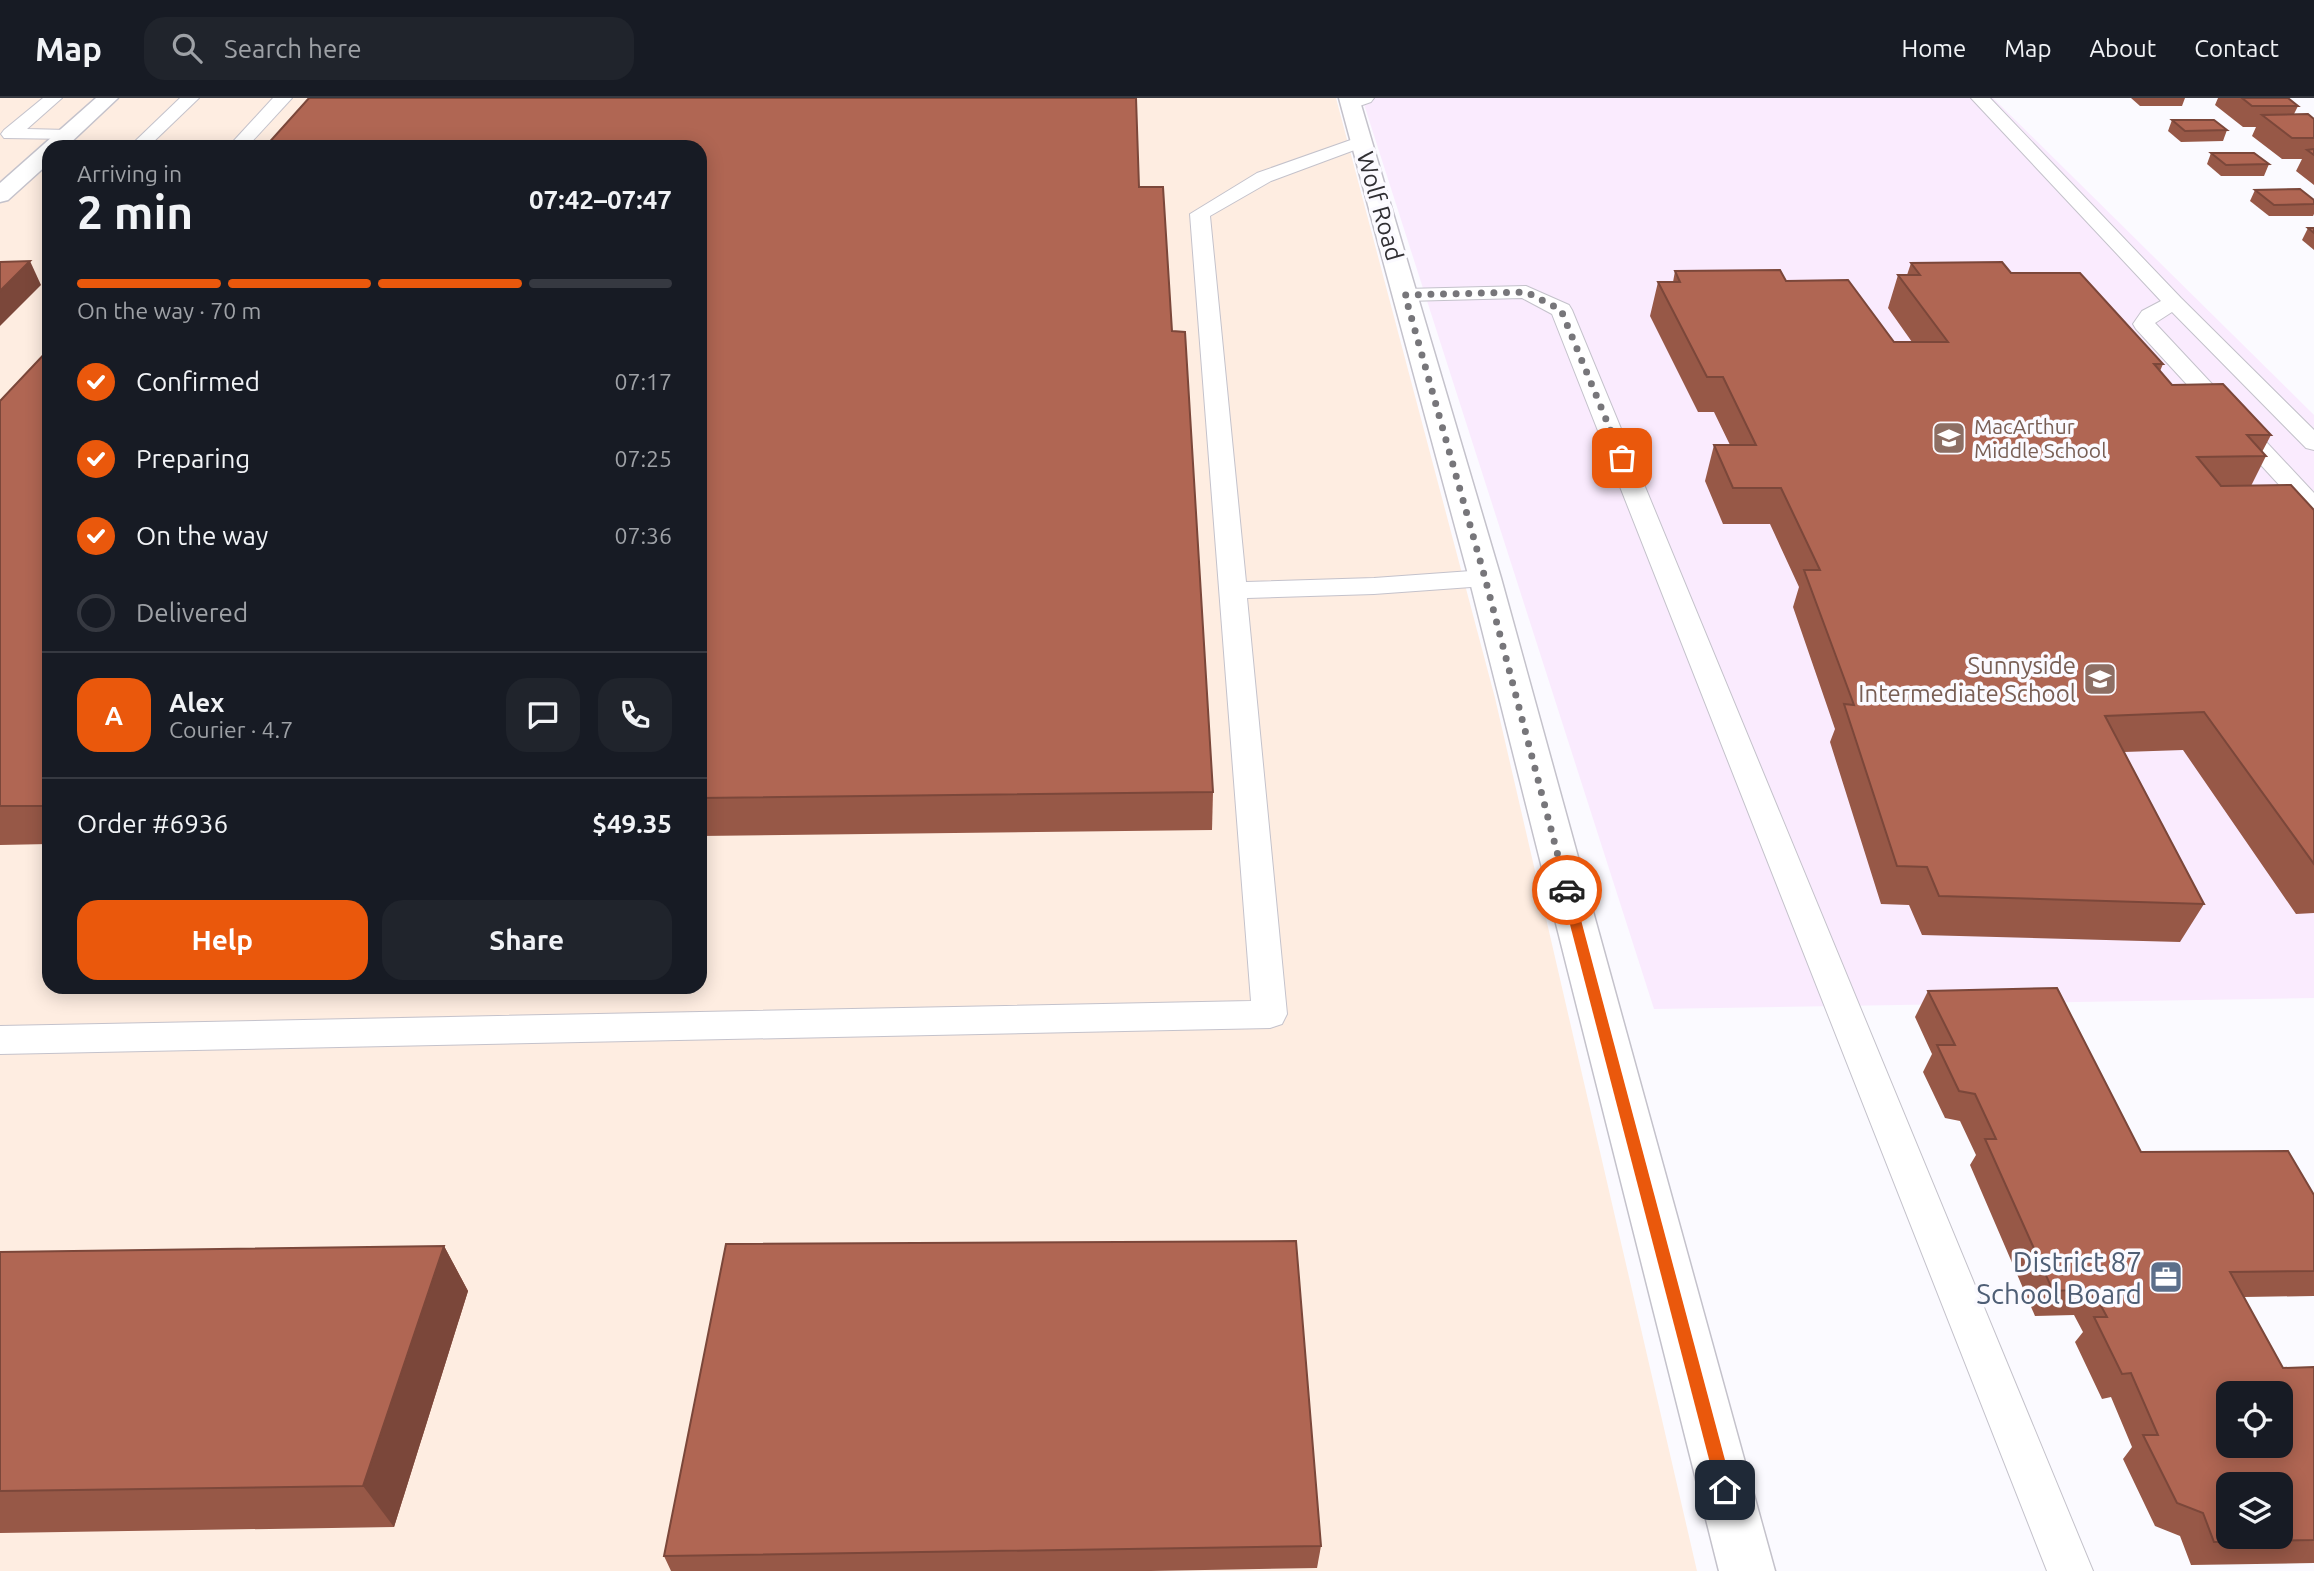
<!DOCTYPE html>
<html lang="en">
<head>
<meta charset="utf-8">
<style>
  body { margin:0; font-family:Ubuntu,sans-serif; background:#20242c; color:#f1f3f6; height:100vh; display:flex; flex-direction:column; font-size:26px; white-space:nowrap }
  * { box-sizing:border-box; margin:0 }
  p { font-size:23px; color:#9ea1a6 }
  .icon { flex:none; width:38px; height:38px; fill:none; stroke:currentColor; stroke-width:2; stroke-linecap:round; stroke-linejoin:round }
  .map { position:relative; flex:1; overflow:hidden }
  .side { position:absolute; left:42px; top:42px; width:665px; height:854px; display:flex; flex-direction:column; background:#171b24; border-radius:21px; box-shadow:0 4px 18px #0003 }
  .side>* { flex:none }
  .tools { position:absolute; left:2216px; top:1283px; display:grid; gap:14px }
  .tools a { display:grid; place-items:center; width:77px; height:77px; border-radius:14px; background:#171b24; box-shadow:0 4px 18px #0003; font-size:35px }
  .pin { position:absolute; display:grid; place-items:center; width:60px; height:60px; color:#fff; margin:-30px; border-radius:14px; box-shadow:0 4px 10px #0006 }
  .courier { position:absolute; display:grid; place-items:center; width:70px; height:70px; margin:-35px; border:5px solid #ea580c; border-radius:50%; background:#fff; color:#222; box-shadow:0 2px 9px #0007 }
  .summary em { font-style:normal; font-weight:700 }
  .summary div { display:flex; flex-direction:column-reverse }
  .summary { display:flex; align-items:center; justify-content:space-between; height:119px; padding:0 35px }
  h1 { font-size:46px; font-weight:700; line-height:52px }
  .bar { display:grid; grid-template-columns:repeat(4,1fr); gap:10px 7px; align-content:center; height:84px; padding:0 35px }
  .bar i { height:9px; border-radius:5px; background:#363941 }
  .bar .current { background:#ea580c }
  .bar p { grid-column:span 4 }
  .line { display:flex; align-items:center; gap:18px; padding:0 35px; border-top:2px solid #363941 }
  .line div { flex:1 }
  .round { display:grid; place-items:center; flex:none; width:74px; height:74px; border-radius:21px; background:#20242c }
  ol { padding:0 35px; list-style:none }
  li { display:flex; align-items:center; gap:21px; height:77px }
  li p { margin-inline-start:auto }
  li .icon { padding:7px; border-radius:50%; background:#ea580c; color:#fff; stroke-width:4 }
  li:last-child { color:#9ea1a6 }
  li i { width:38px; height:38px; border:4px solid #363941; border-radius:50% }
  .action { display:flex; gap:14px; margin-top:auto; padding:14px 35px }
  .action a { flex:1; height:80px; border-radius:21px; background:#ea580c; color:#fff; font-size:28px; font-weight:700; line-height:80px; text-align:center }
  .action a+a { background:#20242c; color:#f1f3f6 }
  header { display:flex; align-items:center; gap:42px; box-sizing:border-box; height:98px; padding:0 35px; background:#171b24; border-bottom:2px solid #363941 }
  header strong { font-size:33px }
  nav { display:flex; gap:38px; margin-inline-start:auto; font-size:24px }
  .search { width:490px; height:63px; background:#20242c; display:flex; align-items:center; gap:18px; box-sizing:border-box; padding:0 24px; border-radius:21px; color:#9ea1a6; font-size:26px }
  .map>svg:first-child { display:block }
</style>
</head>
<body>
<header>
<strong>Map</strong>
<div class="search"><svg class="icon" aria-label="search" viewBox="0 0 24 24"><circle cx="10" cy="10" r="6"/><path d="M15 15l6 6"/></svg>Search here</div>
<nav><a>Home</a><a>Map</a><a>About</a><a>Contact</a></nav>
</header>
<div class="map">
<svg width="2314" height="1473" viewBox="0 0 2314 1473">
  <rect width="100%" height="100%" fill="#fbfaff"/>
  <!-- industrial -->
  <path fill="#feede1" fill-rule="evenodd" d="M0 0H1336L1495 600 1697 1473H0ZM49 49H700V889H49Z"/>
  <!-- education -->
  <polygon fill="#faebfe" points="1362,0 1993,0 2314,317 2314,900 1654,911"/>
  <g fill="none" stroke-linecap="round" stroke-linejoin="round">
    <defs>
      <g id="lane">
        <polygon points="43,0 62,0 27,31 67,32 73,33 76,37 73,41 4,40 1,36 4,32"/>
        <polygon points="180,0 199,0 148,49 129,49"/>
        <polygon points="273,0 292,0 247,49 228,49"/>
        <polygon points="1350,0 1374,0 1371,4 1351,11 1342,6"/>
        <polygon points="1971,0 1990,0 2181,200 2314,332 2314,352 2306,350 2172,214 2155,225 2314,395 2314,418 2305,415 2136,231 2133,226 2142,213 2161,203"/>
        <polygon points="1362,38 1368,39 1371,43 1368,47 1271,83 1210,118 1246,484 1374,480 1485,472 1494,474 1498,480 1494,486 1485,488 1374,496 1247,500 1287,916 1282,926 1270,930 0,956 0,928 1251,903 1190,116 1257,75"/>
        <polygon points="1526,188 1569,207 1572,212 2093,1473 2047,1473 1552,216 1522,200 1405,203 1398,201 1395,197 1398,193 1405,191"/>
      </g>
      <g id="street">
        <polygon points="96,0 118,0 66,49 49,49 49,65 8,102 0,104 0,85"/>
        <polygon points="1339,0 1359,0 1501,480 1775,1473 1719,1473 1469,480"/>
      </g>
    </defs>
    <!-- lane casing -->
    <use href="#lane" stroke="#c4c2cb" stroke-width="2"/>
    <!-- street casing -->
    <use href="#street" stroke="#c4c2cb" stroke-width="3"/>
    <!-- lane -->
    <use href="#lane" fill="#fff" fill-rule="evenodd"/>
    <!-- street -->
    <use href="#street" fill="#fff" fill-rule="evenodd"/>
  </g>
  <!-- wall -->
  <g fill="#975847">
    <polygon points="2131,0 2185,0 2182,8 2140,8"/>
    <polygon points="2218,0 2288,0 2298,8 2294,16 2314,40 2314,87 2296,73 2302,61 2282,61 2252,38 2256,29 2243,29 2215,7"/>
    <polygon points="2172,22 2227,32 2223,43 2181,44 2168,33"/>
    <polygon points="700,49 1139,89 1172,233 1213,694 1212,732 700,738"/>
    <polygon points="2211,55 2269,66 2264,78 2221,78 2207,66"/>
    <polygon points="2255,92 2314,102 2314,116 2313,118 2269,118 2250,103"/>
    <polygon points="2308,130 2314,130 2314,152 2302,142"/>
    <polygon points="1911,165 2011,175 2163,266 2160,273 2172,287 2271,337 2262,354 2266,358 2251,388 2314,412 2314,815 2296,816 2183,652 2124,654 2204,806 2180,844 1922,837 1909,807 1881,806 1830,644 1835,631 1793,509 1799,489 1770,426 1723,426 1705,383 1714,347 1730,347 1714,314 1698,314 1650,218 1658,184 1673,184 1675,173 1786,183 1894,244 1912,244 1888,210 1898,177 1907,177"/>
    <polygon points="49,251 49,746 0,747 0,303"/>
    <polygon points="1928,893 2141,1054 2314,1097 2314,1198 2244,1199 2283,1270 2314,1269 2314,1465 2191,1467 2180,1438 2155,1428 2123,1361 2132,1349 2111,1299 2102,1301 2075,1244 2083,1234 2074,1217 2035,1218 1970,1067 1976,1057 1960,1023 1945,1020 1923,974 1932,956 1915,919"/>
    <polygon points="444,1148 468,1193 394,1429 0,1435 0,1154"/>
    <polygon points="1321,1448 1317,1470 1151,1473 671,1473 664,1458"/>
  </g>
  <!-- shaded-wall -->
  <g fill="#7b473a">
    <polygon points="30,163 41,187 0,228 0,193"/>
    <polygon points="444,1148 468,1193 394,1429 363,1388"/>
  </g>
  <!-- building -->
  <g fill="#b06653" stroke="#7b473a" stroke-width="2" fill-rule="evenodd">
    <polygon points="309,0 1136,0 1139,89 1163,89 1172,233 1185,234 1213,694 700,700 700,49 265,49"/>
    <polygon points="2242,0 2288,0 2298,8 2252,8"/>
    <polygon points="2308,16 2314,21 2314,40 2292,40 2262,17"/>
    <polygon points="2172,22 2214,22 2227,32 2185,33"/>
    <polygon points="2314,51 2314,57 2307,52"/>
    <polygon points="2211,55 2254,55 2269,66 2226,67"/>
    <polygon points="2300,91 2314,102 2314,106 2274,107 2255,92"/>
    <polygon points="2308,130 2314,130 2314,135"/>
    <polygon points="30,163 0,193 0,164"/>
    <polygon points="2002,164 2011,175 2080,175 2163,266 2154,266 2172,287 2223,286 2271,337 2247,337 2266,358 2197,359 2221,388 2291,387 2314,412 2314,766 2204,614 2105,618 2204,806 1939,798 1927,769 1897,768 1844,606 1854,607 1804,472 1820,472 1781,390 1733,390 1714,347 1756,347 1723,279 1707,279 1658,184 1680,184 1675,173 1780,172 1786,183 1848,182 1894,244 1948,244 1898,177 1920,177 1911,165"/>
    <polygon points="49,251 49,708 0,708 0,303"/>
    <path d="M2057 890 2141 1054 2288 1053 2314 1097V1173L2230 1174 2283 1270 2314 1269V1442L2214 1444 2203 1415 2177 1405 2143 1337H2158L2131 1275 2122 1276 2094 1219H2107L2092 1191 2053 1193 1985 1041H1996L1975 996 1959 993 1937 947H1955L1928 893ZM2228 1295H2280V1348H2228ZM2228 1386H2280V1438H2228Z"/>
    <polygon points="1296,1143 1321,1448 664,1458 726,1146"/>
    <polygon points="444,1148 363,1388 0,1393 0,1154"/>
  </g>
  <!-- route -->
  <polygon fill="#ea580c" points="1567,788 1573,792 1733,1392 1731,1398 1725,1400 1720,1398 1717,1392 1561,792"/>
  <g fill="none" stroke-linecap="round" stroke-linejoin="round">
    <!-- done -->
    <polyline stroke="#77767a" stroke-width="7" stroke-dasharray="0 12.6" points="1567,792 1485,480 1405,197 1526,194 1561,212 1622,360"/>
  </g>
  <!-- icons -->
  <defs>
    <symbol id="school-square" viewBox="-11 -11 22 22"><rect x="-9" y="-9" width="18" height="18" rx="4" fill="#8d6e63" stroke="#fbfaff"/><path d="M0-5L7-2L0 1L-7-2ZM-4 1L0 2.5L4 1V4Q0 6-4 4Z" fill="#fff"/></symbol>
    <symbol id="office-square" viewBox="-11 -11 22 22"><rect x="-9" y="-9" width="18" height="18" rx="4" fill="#5c6f8a" stroke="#fbfaff"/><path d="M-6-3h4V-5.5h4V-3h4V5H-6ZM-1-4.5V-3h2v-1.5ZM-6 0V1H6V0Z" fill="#fff"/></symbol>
  </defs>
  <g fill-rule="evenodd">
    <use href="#school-square" x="1930" y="321" width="38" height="38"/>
    <use href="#school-square" x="2081" y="562" width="38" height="38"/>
    <use href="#office-square" x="2147" y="1160" width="38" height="38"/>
  </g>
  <g text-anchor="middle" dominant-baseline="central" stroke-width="7" stroke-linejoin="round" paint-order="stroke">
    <!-- far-education labels -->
    <g font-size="21" fill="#785e54" stroke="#fbfaff" text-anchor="start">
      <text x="1974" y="328">MacArthur<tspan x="1974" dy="24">Middle School</tspan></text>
    </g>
    <!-- street labels -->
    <g font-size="24" fill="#302f33" stroke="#fbfaff">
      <text transform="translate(1380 108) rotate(74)">Wolf Road</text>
    </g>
    <!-- education labels -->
    <g font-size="24" fill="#785e54" stroke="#fbfaff" text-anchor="end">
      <text x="2076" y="567">Sunnyside<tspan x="2076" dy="28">Intermediate School</tspan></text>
    </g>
    <!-- near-service labels -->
    <g font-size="28" fill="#4e5e75" stroke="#fbfaff" text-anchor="end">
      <text x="2142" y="1163">District 87<tspan x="2142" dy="32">School Board</tspan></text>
    </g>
  </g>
</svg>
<div class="tools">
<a><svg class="icon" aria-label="locate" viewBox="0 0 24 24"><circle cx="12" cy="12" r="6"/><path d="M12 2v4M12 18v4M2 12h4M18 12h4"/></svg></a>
<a><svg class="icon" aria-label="layers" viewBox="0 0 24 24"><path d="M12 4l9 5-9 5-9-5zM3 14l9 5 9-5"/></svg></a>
</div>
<div class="pin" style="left:1622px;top:360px;background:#ea580c"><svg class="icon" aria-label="bag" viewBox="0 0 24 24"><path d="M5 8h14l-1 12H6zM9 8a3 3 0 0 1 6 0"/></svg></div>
<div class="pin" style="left:1725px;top:1392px;background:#1f2937"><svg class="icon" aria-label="home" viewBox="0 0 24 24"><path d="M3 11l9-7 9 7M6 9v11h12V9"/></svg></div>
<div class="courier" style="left:1567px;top:792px"><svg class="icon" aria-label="car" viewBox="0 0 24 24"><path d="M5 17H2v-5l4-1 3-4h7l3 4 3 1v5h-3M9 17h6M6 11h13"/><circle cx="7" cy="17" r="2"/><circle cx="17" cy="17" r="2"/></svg></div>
<section class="side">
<div class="summary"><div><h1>2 min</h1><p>Arriving in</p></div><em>07:42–07:47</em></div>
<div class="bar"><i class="current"></i><i class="current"></i><i class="current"></i><i></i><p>On the way · 70 m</p></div>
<ol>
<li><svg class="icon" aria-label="check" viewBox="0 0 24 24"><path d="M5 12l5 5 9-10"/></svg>Confirmed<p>07:17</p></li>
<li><svg class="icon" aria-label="check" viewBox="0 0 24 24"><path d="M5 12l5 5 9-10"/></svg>Preparing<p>07:25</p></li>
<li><svg class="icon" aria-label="check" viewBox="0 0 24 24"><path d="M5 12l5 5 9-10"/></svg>On the way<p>07:36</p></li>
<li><i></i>Delivered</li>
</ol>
<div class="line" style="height:126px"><b class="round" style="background:#ea580c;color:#fff">A</b><div><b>Alex</b><p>Courier · 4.7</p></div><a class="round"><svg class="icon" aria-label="chat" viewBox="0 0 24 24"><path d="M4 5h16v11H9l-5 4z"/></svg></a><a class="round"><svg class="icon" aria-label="phone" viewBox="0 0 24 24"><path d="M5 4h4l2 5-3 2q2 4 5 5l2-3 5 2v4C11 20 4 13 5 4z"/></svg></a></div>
<div class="line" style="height:91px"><div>Order #6936</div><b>$49.35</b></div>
<div class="action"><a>Help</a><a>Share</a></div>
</section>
</div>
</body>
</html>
